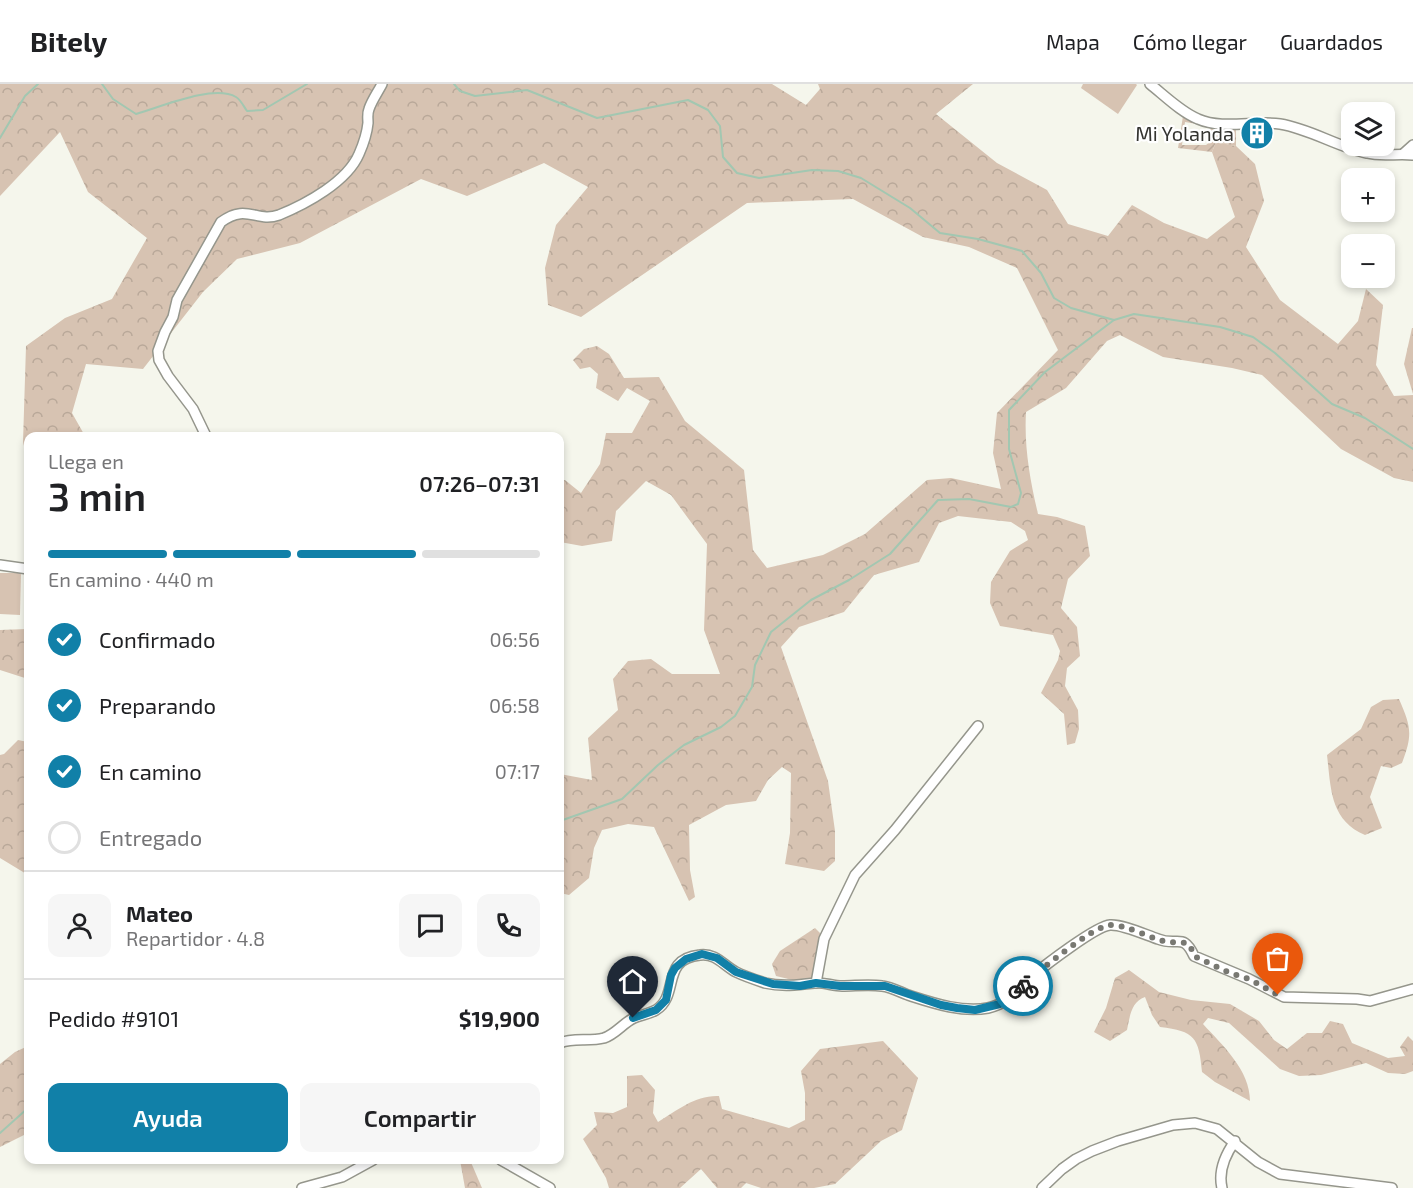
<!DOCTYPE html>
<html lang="es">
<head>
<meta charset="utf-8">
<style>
  body { margin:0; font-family:"Exo 2",sans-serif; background:#f6f6f6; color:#202124; height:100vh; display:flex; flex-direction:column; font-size:22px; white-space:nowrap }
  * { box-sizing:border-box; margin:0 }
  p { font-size:20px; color:#757577 }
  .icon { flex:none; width:33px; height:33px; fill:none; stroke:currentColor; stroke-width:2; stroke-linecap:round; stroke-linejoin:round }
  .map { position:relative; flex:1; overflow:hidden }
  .sheet { position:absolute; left:24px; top:348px; width:540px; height:732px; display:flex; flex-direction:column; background:#fff; border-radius:12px; box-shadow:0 3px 9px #0003 }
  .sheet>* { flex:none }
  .tools { position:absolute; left:1341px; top:18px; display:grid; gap:12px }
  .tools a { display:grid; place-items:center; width:54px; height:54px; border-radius:12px; background:#fff; box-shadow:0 3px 9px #0003; font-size:30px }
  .pin { position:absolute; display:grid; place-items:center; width:51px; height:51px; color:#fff; margin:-62px -26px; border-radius:50% 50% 50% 0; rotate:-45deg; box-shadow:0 0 6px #0007 }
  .pin .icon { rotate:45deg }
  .courier { position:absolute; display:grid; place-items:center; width:60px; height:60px; margin:-30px; border:4px solid #1180a8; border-radius:50%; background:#fff; color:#222; box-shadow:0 2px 8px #0007 }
  .head em { font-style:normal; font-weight:600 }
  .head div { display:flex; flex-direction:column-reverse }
  .head { display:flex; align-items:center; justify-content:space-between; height:102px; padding:0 24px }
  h1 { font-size:39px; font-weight:600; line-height:45px }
  .bar { display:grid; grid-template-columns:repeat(4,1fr); gap:9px 6px; align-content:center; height:72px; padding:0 24px }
  .bar i { height:8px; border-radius:4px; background:#e0e0e0 }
  .bar .current { background:#1180a8 }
  .bar p { grid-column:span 4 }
  .line { display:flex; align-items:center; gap:15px; padding:0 24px; border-top:2px solid #e0e0e0 }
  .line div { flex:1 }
  .round { display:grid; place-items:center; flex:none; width:63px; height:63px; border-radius:12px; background:#f6f6f6 }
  ol { padding:0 24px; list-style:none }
  li { display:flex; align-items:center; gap:18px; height:66px }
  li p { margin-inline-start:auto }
  li .icon { padding:6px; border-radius:50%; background:#1180a8; color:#fff; stroke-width:4 }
  li:last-child { color:#757577 }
  li i { width:33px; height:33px; border:3px solid #e0e0e0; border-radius:50% }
  .cta { display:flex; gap:12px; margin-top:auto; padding:12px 24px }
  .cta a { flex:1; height:69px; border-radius:12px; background:#1180a8; color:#fff; font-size:24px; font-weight:600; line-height:69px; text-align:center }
  .cta a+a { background:#f6f6f6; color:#202124 }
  header { display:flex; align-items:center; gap:36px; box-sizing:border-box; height:84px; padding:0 30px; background:#fff; border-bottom:2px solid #e0e0e0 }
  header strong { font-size:28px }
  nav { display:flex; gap:33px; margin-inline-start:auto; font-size:21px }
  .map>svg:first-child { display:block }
</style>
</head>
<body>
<header>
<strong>Bitely</strong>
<nav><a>Mapa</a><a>Cómo llegar</a><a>Guardados</a></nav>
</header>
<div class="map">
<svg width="1413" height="1104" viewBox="0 0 1413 1104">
  <defs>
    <pattern id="forest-crowns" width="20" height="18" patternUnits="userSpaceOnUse" patternTransform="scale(1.5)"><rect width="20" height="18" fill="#d7c3b2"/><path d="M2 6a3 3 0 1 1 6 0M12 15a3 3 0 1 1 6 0" fill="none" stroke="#b9a899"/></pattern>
    <pattern id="garden-furrows" width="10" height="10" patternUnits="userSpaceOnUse" patternTransform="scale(1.5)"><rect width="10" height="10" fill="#d7c3b2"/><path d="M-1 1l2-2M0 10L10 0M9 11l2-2" fill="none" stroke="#b9a899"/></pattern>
  </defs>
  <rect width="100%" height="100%" fill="#f5f6ec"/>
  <!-- forest -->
  <g fill="url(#forest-crowns)">
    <path d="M0 0H772L806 21 820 5 818 0H973L936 30 997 79 1047 106 1068 140 1108 152 1132 121 1164 139 1207 155 1235 133 1212 68 1216 58 1236 62 1255 80 1264 117 1246 163 1280 216 1338 260 1358 237 1366 205 1383 221 1376 281 1394 312 1413 311V398L1394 394 1341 365 1262 291 1232 284 1163 273 1120 251 1107 257 1066 304 1026 328C1024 363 1030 396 1038 430L1057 433 1085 442 1090 472 1068 495 1061 524 1077 543 1080 572 1067 584 1065 602 1078 626 1079 645 1075 659 1067 661 1064 630 1041 609 1058 576 1060 567 1053 551 1000 542 990 519 991 498 1010 467 1028 456 1025 447 1011 438 958 432 939 439 919 478 874 491 844 528 799 543 781 563 828 697 835 747V777L824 787 785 780 790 749 791 689 782 683 768 696 756 717 726 721 689 741 690 786 695 813 689 817 654 743 628 740 602 746 594 764 589 794 569 811 560 809V690L592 696 588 654 618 626 613 595 628 577 651 575 672 590H720L704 546 707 460 671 411 646 397 616 427 612 457 582 462 560 458V397L565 396 581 409 600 380 606 349H632L650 317 627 304 618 317 596 304 598 290 590 283 580 285 573 276 584 265 597 262 609 270 624 294 659 293 685 337 744 386 753 466 767 484 823 471 865 450 927 396 951 394 1001 405 993 369 997 329 1058 266 1017 184 969 163 923 153 853 115 747 119 581 233 548 221 545 184 556 141 588 103 544 79 467 112 421 95 300 159 237 175 203 208 143 285 86 280 72 329 85 352H28V378L23 358 26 262 65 234 112 215 147 154 88 108 60 48 0 112Z"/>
    <polygon points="1412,244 1413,244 1413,310 1404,280"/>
    <polygon points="28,508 28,595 0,586 0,546 27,545"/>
    <path d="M1399 615C1411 643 1413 650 1402 679L1391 684 1381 682 1370 713 1382 744 1365 751C1330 736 1331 705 1327 671L1361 645 1371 623 1383 616Z"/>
    <polygon points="18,656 28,658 28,791 0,774 0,671 4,670"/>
    <polygon points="815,844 822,851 812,894 797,897 776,892 772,880 780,867"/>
    <path d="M1129 886 1159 908 1191 916 1230 920 1259 937 1274 956 1287 965 1307 949H1322L1330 937 1343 940 1352 959 1388 974 1405 972 1400 963 1408 952 1413 957V987L1405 990 1388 989 1366 979 1321 991 1299 992 1280 985 1229 939 1208 934 1203 940C1223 962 1250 986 1250 1017L1215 998 1202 988C1199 954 1195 947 1160 943L1152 931 1145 913C1131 918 1130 932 1127 946L1110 957 1094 948 1106 924 1115 894Z"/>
    <path d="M883 957 918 994 902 1046 881 1057 835 1100 814 1104H761L746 1099 741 1104H717L701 1085 680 1104H609L606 1094 583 1055 597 1041 594 1028 613 1029 627 1023V992L642 991 655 1006 653 1029 658 1038C678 1026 695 1011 719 1012L722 1025 789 1044 805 1036V1009L801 987 820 965Z"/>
    <polygon points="28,962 28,1049 0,1063 0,980 15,968"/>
    <polygon points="460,1076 470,1076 482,1104 465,1104"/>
  </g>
  <!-- garden -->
  <polygon fill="url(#garden-furrows)" points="1183,32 1198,38 1197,40 1185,38 1182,61 1206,61 1210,58 1210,50 1227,52 1227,49 1210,47 1211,41 1236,42 1236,62 1216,58 1212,68 1178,64"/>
  <!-- pitch -->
  <g fill="#d7c3b2">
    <polygon points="1083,0 1136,0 1137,1 1118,30 1081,4"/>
    <polygon points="0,489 21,489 20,531 0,530"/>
  </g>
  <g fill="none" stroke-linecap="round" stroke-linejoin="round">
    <!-- stream -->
    <g stroke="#a2c7b1" stroke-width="2">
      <path d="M102 0 113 15 136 30C161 23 213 0 236 13 241 16 244 23 247 27L263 26 307 0"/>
      <polyline points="454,0 460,7 475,12 527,6 597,34 688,16 708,26 720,42 723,73 737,89 759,94 812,86 838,87 861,94 910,124 940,149 978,155 1022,167 1041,189 1054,214 1071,224 1114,236"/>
      <polyline points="0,54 25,12 38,0"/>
      <polyline points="560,737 622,715 658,681 684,661 721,643 735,632 752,603 755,581 771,548 811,516 849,496 890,470 938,416 969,415 1011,423 1018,420 1021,409 1009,365 1009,326 1045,288 1114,236 1134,230 1220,243 1253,253 1275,269 1332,320 1365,334 1413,365"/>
      <polyline points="0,1049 28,1024"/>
    </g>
    <defs>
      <g id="minor">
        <path d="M1150 0C1165 12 1181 28 1198 35 1223 46 1254 36 1280 40 1311 45 1337 63 1367 69 1382 73 1398 69 1413 71"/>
        <polyline points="1403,70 1413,61"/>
        <path d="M206 352 193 325 168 292 159 276 158 267 165 248 173 233 177 216 221 138C247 119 256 139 279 131 306 120 347 98 359 70 363 61 367 49 368 39 368 34 367 30 369 25 372 16 378 8 382 0"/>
        <polyline points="0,481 28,485"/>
        <polyline points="816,899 824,855 855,791 895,746 978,642"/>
        <path d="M560 959C573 953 589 958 604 954 616 950 623 939 634 934 641 931 649 930 656 926 680 911 660 875 700 871 716 869 723 881 736 888 744 892 756 896 765 899 782 903 798 901 815 899 823 898 833 902 842 902 855 902 869 900 882 902 891 903 900 908 908 911 933 919 962 929 988 924 1008 920 1017 906 1031 893 1044 882 1096 842 1110 841 1122 840 1146 851 1158 855 1178 863 1183 848 1194 872L1249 895 1284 913 1357 915 1370 917 1413 905"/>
        <polyline points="501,1076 550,1104"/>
        <polyline points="302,1104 342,1093 373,1076"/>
        <polyline points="1042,1104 1062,1085 1076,1075 1092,1067 1118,1057 1173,1041 1195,1039 1217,1045 1258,1078 1280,1090 1392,1104"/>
        <path d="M1222 1104C1218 1087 1225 1071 1235 1057"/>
      </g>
    </defs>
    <!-- minor casing -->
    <use href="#minor" stroke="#95968c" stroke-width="12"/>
    <!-- minor -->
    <use href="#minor" stroke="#fff" stroke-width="9"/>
  </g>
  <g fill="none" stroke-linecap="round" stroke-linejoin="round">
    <!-- done -->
    <path stroke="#787872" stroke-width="6" stroke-dasharray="0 10.8" d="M1023 902C1036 889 1093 842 1110 841 1124 840 1148 853 1163 857 1172 860 1181 856 1190 861L1194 872 1230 889 1249 895 1278 911"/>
    <!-- route -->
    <polyline stroke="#1180a8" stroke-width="8" points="633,934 656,926 666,916 671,891 675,884 686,875 702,870 717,874 736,888 773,900 800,902 816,899 840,902 885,902 941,921 957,924 975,926 1000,920 1010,915 1023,902"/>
  </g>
  <!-- icons -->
  <defs>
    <symbol id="building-disc" viewBox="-11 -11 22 22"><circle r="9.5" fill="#1180a8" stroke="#fff"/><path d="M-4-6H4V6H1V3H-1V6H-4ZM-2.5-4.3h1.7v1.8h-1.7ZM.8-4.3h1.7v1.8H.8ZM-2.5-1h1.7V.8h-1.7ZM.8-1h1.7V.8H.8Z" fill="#fff"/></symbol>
  </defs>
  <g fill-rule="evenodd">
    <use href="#building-disc" x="1238" y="30" width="38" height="38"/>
  </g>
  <g text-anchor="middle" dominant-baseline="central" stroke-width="4.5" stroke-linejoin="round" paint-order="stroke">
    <!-- poi labels -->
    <g font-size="20" fill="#343430" stroke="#fff" text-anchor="end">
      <text x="1234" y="49">Mi Yolanda</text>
    </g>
  </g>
</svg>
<div class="tools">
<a><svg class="icon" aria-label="layers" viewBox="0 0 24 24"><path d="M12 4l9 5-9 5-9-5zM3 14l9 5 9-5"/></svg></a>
<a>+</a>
<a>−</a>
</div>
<div class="pin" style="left:1278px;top:911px;background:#ea580c"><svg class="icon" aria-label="bag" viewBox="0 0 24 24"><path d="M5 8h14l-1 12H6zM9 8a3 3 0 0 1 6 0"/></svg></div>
<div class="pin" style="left:633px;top:934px;background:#1f2937"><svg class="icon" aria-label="home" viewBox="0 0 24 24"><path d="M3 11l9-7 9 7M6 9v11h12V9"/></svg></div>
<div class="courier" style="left:1023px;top:902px"><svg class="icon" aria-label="bike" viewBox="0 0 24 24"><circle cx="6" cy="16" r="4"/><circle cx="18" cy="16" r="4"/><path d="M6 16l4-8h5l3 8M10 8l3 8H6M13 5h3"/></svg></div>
<section class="sheet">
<div class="head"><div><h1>3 min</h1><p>Llega en</p></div><em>07:26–07:31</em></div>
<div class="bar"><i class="current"></i><i class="current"></i><i class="current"></i><i></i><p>En camino · 440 m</p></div>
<ol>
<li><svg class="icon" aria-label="check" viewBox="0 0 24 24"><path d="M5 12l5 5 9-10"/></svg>Confirmado<p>06:56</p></li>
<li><svg class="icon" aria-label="check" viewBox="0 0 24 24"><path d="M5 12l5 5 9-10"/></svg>Preparando<p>06:58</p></li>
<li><svg class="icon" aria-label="check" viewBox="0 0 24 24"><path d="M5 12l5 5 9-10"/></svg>En camino<p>07:17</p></li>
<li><i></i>Entregado</li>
</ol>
<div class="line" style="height:108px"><a class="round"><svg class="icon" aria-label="person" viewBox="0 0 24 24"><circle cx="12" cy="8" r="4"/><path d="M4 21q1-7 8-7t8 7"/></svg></a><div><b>Mateo</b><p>Repartidor · 4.8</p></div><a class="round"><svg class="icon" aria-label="chat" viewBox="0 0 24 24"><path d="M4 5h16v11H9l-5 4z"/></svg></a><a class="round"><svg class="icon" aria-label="phone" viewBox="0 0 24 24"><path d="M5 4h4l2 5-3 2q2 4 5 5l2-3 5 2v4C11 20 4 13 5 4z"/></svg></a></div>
<div class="line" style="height:78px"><div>Pedido #9101</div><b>$19,900</b></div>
<div class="cta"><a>Ayuda</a><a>Compartir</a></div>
</section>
</div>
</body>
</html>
